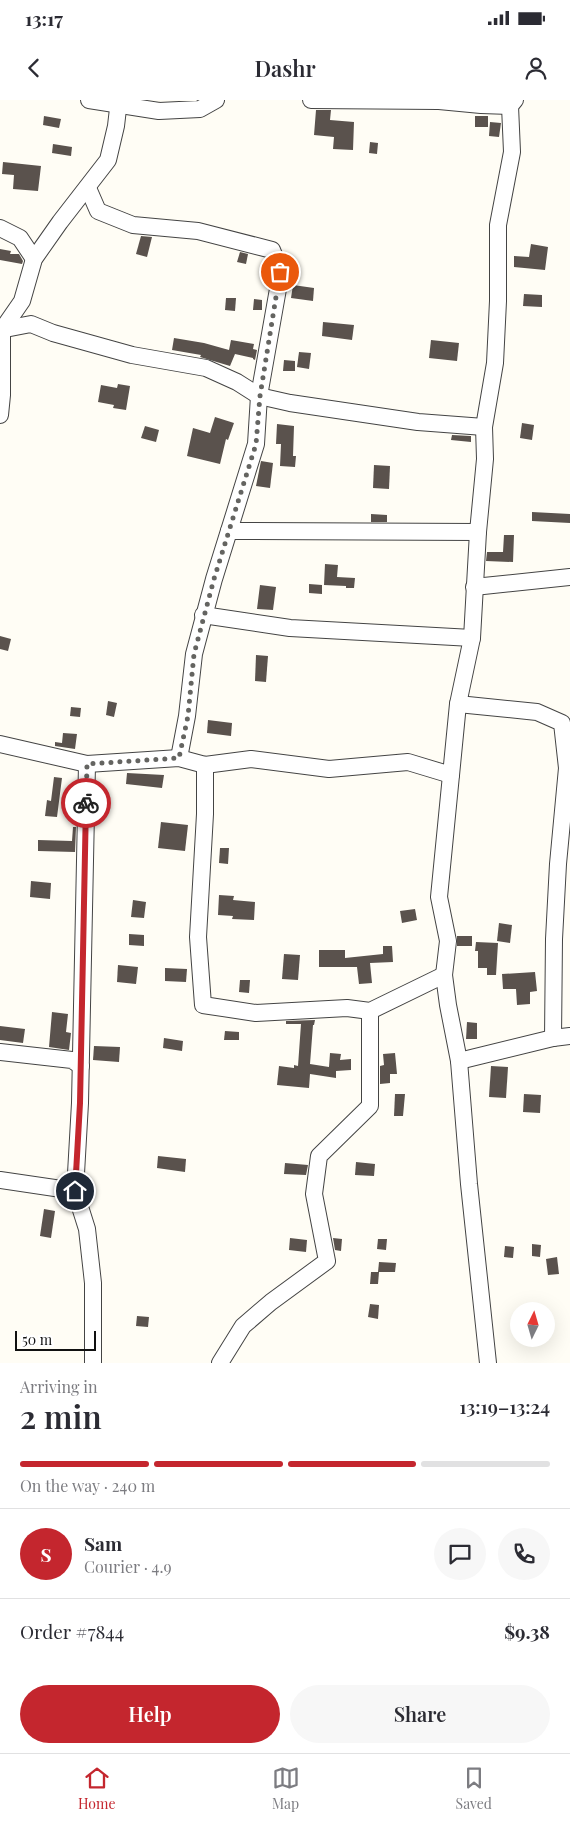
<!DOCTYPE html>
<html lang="en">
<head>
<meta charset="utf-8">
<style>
  body { margin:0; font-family:"Playfair Display",serif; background:#f7f7f7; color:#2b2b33; height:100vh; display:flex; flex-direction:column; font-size:19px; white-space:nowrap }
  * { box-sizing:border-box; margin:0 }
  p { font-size:16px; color:#7c7c81 }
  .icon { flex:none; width:28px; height:28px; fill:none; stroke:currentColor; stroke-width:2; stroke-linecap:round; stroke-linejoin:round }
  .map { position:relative; height:1263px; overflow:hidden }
  .sheet { display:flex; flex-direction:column; background:#fff; flex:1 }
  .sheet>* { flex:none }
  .needle { width:32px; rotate:5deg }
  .fabs { position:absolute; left:510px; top:1202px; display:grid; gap:10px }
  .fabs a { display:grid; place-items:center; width:45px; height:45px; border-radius:50%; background:#fff; box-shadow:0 5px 20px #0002; font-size:25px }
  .scale { position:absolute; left:15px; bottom:12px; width:81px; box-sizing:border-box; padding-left:5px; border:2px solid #111; border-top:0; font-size:14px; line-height:18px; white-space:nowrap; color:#111; -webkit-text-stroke:4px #fff; paint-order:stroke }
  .pin { position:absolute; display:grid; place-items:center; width:42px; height:42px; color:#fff; margin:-21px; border:2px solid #fff; border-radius:50%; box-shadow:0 1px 5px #0007 }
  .courier { position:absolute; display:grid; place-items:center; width:50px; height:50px; margin:-25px; border:4px solid #c4262e; border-radius:50%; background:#fff; color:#222; box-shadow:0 1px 6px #0007 }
  .head em { font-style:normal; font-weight:600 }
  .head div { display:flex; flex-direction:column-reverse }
  .head { display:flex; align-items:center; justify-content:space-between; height:85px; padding:0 20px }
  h1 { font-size:32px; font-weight:600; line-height:38px }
  .bar { display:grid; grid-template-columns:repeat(4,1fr); gap:8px 5px; align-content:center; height:60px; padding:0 20px }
  .bar i { height:6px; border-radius:4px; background:#e1e1e2 }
  .bar .on { background:#c4262e }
  .bar p { grid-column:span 4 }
  .line { display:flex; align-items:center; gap:12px; padding:0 20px; border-top:1px solid #e1e1e2 }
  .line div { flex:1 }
  .round { display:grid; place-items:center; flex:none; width:52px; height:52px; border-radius:26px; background:#f7f7f7 }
  .action { display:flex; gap:10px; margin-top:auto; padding:10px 20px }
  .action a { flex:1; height:58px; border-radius:30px; background:#c4262e; color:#fff; font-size:20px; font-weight:600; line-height:58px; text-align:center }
  .action a+a { background:#f7f7f7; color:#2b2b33 }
  .status { display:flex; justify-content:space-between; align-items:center; height:35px; padding:0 25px; background:#fff; direction:ltr }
  .status svg { height:14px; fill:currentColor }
  header { display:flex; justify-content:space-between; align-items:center; height:65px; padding:0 20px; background:#fff; font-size:22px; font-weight:600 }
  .tab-bar { display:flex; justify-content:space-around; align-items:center; height:70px; border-top:1px solid #e1e1e2; background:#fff; font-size:14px; color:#7c7c81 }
  .tab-bar a { display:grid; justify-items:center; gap:2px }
  .tab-bar .on { color:#c4262e }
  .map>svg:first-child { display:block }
</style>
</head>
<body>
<div class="status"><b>13:17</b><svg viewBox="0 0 49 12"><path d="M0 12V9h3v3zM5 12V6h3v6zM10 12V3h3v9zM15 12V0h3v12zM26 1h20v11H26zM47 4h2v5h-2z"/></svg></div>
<header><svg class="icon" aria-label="back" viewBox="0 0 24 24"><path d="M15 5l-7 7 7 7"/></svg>Dashr<svg class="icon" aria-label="person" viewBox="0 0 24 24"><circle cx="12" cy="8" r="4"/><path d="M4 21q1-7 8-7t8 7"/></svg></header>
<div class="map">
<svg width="570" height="1263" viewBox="0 0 570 1263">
  <rect width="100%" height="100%" fill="#fffdf5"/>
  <!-- building -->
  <g fill="#5a524d">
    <polygon points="316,10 331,10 330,20 354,22 353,50 333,49 334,37 314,35"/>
    <polygon points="44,16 61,19 59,28 43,25"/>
    <rect x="475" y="16" width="13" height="11"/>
    <polygon points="490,22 501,23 499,37 489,36"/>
    <polygon points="370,42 378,43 377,54 369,53"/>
    <polygon points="53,44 72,47 71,56 52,53"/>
    <polygon points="3,62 41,66 38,91 13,89 14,75 2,74"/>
    <polygon points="141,136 152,137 147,157 136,154"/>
    <polygon points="531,144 548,147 545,170 514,167 514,156 529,157"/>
    <polygon points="0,149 11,151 10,154 19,154 23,161 22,164 0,160"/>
    <polygon points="240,152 248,154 246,164 237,162"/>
    <polygon points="293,185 314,188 313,201 291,198"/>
    <polygon points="524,194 542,195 542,207 523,206"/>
    <polygon points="226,198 236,198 235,211 225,210"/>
    <polygon points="254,199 262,200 262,210 253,210"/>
    <polygon points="323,222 354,225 352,240 322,236"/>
    <polygon points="174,238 204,243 229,250 231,240 254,244 253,249 257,250 255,260 253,259 253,258 235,254 230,266 200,257 201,255 172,250"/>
    <polygon points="431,240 459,243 457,261 429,258"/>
    <polygon points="299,252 311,253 309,269 297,267"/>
    <polygon points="284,260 295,261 295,271 283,271"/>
    <polygon points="118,284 130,286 126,310 113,308 114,305 98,302 101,285 117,288"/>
    <polygon points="215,317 234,323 228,340 226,339 220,364 187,356 193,328 210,333"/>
    <polygon points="522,323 534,325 532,340 520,338"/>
    <polygon points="277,324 294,326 293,356 296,356 295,367 280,366 281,344 276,344"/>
    <polygon points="145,326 159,330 156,342 141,338"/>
    <polygon points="452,335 471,336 471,342 451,340"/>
    <polygon points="261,361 273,363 270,388 256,386"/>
    <polygon points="374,365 390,366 389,389 373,388"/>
    <polygon points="532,412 570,414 570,423 532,421"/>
    <polygon points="371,414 387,415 387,422 371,422"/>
    <polygon points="504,435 514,435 513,462 486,461 487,452 503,452"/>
    <polygon points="325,464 338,465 337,477 355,478 354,488 346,488 346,486 324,485"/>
    <polygon points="309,484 322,485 322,494 309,493"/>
    <polygon points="260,485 276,487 273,510 257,509"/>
    <polygon points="0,536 11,539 8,551 0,549"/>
    <polygon points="256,555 268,556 266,582 255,581"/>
    <polygon points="108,601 117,603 114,617 106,615"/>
    <polygon points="71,607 81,608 80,617 70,616"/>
    <polygon points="208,620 232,623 231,636 207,633"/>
    <polygon points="63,633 77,634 75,649 55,646 55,642 62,643"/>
    <polygon points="127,673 164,675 162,688 126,684"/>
    <polygon points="54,677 62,678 57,717 45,716 47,700 51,701"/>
    <polygon points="161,722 188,725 185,751 158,748"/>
    <polygon points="73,727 76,727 75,752 38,751 38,740 72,741"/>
    <polygon points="220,748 229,748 228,764 219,763"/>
    <polygon points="31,781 51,783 50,799 30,797"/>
    <polygon points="219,795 234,796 233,800 255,802 254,820 232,819 233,816 218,815"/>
    <polygon points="133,800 146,802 144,818 131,817"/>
    <polygon points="415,809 417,820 402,823 400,811"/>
    <polygon points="499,823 512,825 510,843 497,841"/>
    <polygon points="129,834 144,835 144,846 129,845"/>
    <rect x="457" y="836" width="15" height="10"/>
    <polygon points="476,842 498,843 496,875 487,875 487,868 478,868 478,851 475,851"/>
    <polygon points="383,846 392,846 393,862 370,863 372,883 359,884 357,867 319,867 319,850 345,850 345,858 383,854"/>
    <polygon points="284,854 300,855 298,880 282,879"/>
    <polygon points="118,865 138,867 136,884 117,882"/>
    <polygon points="165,868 187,869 186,882 165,881"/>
    <polygon points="535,872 537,891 530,892 530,904 517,905 516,889 503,889 502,874"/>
    <polygon points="240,880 250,880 249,893 239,892"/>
    <polygon points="52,912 68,914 66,932 71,933 69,950 49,947"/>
    <polygon points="315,920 314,925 313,925 310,964 329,967 330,953 341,954 340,960 351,959 351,970 336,971 336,978 310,974 309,988 277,985 279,966 294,968 294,965 298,966 301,924 286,924 286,921"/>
    <polygon points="467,922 477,923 477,939 466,939"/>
    <polygon points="0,926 25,929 23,943 0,940"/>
    <polygon points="225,931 239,932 239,940 224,940"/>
    <polygon points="164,938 183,941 182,951 163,948"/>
    <polygon points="94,946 120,947 119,962 93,960"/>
    <polygon points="395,953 397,974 390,974 390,983 380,984 380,966 384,965 383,954"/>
    <polygon points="491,966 508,967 506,998 489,997"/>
    <polygon points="395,994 405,994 403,1016 394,1016"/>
    <polygon points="524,994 541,995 540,1013 523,1012"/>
    <polygon points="158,1056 186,1059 185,1072 157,1068"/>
    <polygon points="356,1062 375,1064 374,1076 355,1075"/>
    <polygon points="285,1063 308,1065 306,1075 284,1074"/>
    <polygon points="44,1109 55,1111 51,1138 40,1136"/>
    <polygon points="290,1138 307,1140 306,1152 289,1150"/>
    <polygon points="333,1138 342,1139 341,1151 335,1150"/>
    <polygon points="378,1139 387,1139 386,1150 377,1149"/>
    <polygon points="532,1144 541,1145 540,1157 532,1156"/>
    <polygon points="505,1146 514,1147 513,1158 504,1157"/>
    <polygon points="557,1157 559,1174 548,1175 546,1159"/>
    <polygon points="379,1162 396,1163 395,1172 378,1172"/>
    <polygon points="371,1172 379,1172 378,1184 370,1184"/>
    <polygon points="370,1204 379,1205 378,1219 368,1217"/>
    <polygon points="137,1216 149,1217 148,1227 136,1226"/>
  </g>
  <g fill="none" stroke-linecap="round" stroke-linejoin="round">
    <defs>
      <g id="minor">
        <polyline points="89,0 159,11 200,9 216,0"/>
        <polyline points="311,0 439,1 481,5 510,6 515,0"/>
        <polyline points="88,88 98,111 133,125 198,131 272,150 281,172 259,296 256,344 214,479 194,554 187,616 179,658"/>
        <polyline points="0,128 20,138 34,159"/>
        <polyline points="0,230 31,224 53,233 132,255 206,268 237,282 259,296 290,303 418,322 484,327"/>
        <polyline points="0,315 2,295 2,230 22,201 34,159 60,122 108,60 116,26 119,0"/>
        <polyline points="229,431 478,432"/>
        <polyline points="474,487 570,477"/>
        <polyline points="203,515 290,528 472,538"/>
        <polyline points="458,604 537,612 562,623 567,668 558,764 554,839 553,938"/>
        <polyline points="0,644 87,664 179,658 205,665 251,659 329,669 408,662 451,675"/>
        <polyline points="87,664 80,1003 75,1091 87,1129 93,1183 93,1263"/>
        <polyline points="205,665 205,714 198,837 203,905 256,913 347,908 370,911 444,875"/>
        <polyline points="0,952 72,960 81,966"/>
        <polyline points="459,961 553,938 570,936"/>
        <polyline points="0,1080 75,1091"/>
        <polyline points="220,1263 243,1226 271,1202 327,1161 314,1094 319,1056 370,1006 370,911"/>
        <polyline points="488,1263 469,1084 459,961 448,905 444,875 448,841 439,797 458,604 472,538 478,432 485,359 484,327 495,263 498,201 498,125 512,52 510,6 512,0"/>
      </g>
    </defs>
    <!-- minor casing -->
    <use href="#minor" stroke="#444" stroke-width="18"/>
    <!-- minor -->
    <use href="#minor" stroke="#fff" stroke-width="16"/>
  </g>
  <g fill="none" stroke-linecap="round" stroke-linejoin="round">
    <!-- done -->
    <polyline stroke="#646461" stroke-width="5" stroke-dasharray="0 9" points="86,703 87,664 179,658 188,616 194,554 214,479 256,344 260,296 280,172"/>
    <!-- route -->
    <polyline stroke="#c4262e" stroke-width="6" points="75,1091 80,1003 86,703"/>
  </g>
</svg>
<div class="fabs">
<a><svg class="needle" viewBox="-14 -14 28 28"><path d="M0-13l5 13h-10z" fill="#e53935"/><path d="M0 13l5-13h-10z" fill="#7c7c81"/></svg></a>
</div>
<div class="scale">50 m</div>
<div class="pin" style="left:280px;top:172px;background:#ea580c"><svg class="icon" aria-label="bag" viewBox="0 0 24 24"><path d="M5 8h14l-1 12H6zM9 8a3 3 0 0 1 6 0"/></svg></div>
<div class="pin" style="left:75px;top:1091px;background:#1f2937"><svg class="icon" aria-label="home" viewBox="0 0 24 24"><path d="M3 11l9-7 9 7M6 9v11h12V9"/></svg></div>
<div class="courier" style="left:86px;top:703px"><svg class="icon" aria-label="bike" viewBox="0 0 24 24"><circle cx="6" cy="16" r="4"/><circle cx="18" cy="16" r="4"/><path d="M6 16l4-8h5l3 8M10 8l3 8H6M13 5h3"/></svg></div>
</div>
<section class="sheet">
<div class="head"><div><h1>2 min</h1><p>Arriving in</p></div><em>13:19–13:24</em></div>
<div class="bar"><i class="on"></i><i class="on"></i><i class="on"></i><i></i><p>On the way · 240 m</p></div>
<div class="line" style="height:90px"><b class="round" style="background:#c4262e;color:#fff">S</b><div><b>Sam</b><p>Courier · 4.9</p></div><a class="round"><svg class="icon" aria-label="chat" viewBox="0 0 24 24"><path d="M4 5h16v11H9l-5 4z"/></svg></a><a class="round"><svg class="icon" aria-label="phone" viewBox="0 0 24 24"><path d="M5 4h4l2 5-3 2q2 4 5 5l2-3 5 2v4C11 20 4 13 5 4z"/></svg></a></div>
<div class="line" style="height:65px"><div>Order #7844</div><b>$9.38</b></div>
<div class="action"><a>Help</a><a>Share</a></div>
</section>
<nav class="tab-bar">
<a class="on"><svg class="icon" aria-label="home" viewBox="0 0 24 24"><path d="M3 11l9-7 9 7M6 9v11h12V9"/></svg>Home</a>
<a><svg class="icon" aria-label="map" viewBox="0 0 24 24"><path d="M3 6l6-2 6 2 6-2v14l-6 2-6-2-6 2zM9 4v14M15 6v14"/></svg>Map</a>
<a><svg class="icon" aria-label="saved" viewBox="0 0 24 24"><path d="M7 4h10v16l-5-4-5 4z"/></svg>Saved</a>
</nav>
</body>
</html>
